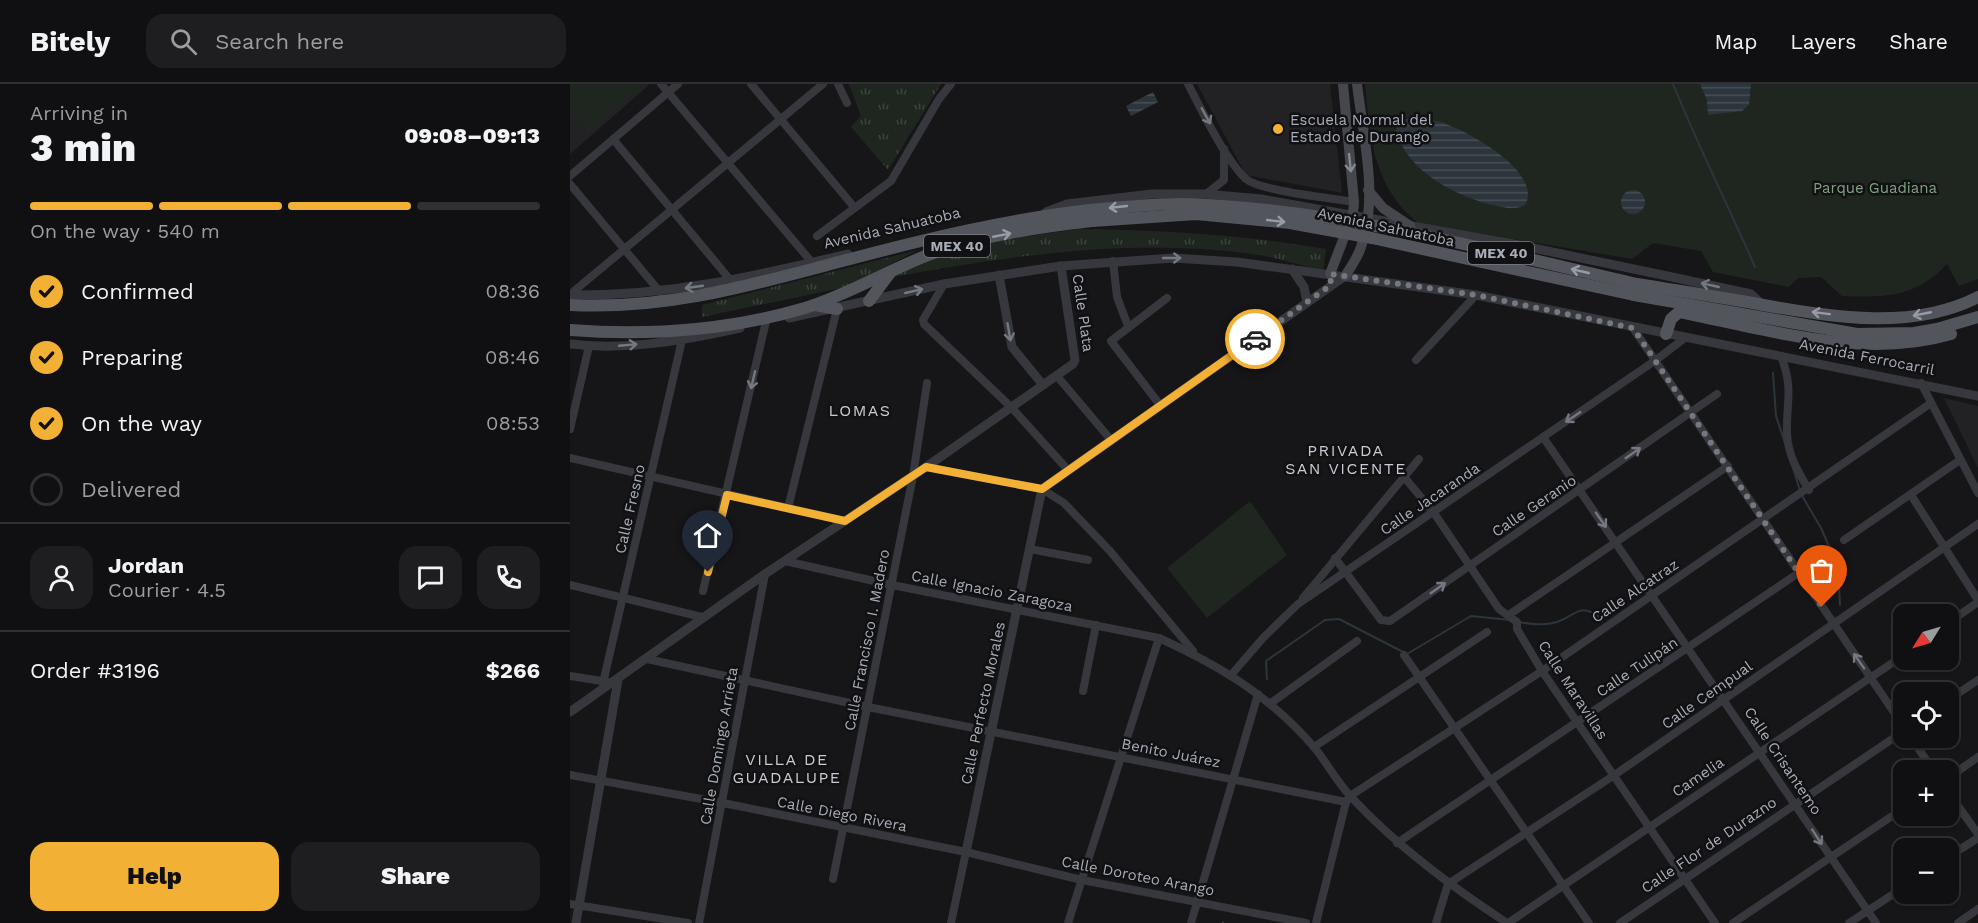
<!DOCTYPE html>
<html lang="en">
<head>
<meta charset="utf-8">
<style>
  body { margin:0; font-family:"Work Sans",sans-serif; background:#1e1e20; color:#f1f3f6; height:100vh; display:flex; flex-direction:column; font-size:22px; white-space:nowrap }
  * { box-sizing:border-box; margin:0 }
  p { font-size:20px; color:#9c9d9f }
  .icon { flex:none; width:33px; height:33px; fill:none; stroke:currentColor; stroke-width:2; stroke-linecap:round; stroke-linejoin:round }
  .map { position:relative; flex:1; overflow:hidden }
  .sheet { display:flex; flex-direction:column; background:#101012; width:570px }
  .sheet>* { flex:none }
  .needle { width:39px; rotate:233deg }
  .buttons { position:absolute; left:1323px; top:520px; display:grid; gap:12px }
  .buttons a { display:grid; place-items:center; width:66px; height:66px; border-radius:12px; background:#101012; box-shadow:0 2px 4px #0004,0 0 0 2px #303032; font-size:30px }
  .pin { position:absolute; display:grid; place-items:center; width:51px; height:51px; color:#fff; margin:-62px -26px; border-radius:50% 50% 50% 0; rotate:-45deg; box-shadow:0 0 6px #0007 }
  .pin .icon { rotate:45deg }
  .courier { position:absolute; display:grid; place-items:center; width:60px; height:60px; margin:-30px; border:4px solid #f2b134; border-radius:50%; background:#fff; color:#222; box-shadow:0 2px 8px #0007 }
  .overview em { font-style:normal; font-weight:800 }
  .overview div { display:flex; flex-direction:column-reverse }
  .overview { display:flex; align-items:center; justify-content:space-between; height:102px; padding:0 30px }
  h1 { font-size:39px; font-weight:800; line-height:45px }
  .bar { display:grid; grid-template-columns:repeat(4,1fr); gap:9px 6px; align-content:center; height:72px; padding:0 30px }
  .bar i { height:8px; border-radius:4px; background:#303032 }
  .bar .selected { background:#f2b134 }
  .bar p { grid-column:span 4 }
  .line { display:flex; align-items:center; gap:15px; padding:0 30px; border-top:2px solid #303032 }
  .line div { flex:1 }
  .round { display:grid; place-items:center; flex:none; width:63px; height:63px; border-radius:18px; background:#1e1e20 }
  ol { padding:0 30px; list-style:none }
  li { display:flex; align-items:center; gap:18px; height:66px }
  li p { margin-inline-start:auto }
  li .icon { padding:6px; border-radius:50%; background:#f2b134; color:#111; stroke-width:4 }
  li:last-child { color:#9c9d9f }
  li i { width:33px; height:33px; border:3px solid #303032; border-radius:50% }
  .action { display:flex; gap:12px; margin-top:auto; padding:12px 30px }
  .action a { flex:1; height:69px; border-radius:18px; background:#f2b134; color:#111; font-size:24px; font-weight:800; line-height:69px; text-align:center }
  .action a+a { background:#1e1e20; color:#f1f3f6 }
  header { display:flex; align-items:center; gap:36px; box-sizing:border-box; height:84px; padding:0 30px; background:#101012; border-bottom:2px solid #303032 }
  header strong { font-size:28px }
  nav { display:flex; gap:33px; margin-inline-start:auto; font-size:21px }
  .search { width:420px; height:54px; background:#1e1e20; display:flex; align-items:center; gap:15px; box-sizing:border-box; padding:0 21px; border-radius:18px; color:#9c9d9f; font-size:22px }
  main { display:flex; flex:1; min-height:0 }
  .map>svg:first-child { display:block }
</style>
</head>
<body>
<header>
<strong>Bitely</strong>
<div class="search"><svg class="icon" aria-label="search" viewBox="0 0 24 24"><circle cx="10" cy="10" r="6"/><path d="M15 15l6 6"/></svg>Search here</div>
<nav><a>Map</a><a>Layers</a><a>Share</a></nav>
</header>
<main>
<section class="sheet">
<div class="overview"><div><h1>3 min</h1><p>Arriving in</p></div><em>09:08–09:13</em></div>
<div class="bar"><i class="selected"></i><i class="selected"></i><i class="selected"></i><i></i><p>On the way · 540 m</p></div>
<ol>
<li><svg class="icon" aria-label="check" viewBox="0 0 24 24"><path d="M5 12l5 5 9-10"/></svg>Confirmed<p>08:36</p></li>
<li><svg class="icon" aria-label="check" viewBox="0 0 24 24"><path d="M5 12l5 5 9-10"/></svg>Preparing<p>08:46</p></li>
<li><svg class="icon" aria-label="check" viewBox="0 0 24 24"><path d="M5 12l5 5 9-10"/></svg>On the way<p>08:53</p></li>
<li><i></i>Delivered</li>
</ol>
<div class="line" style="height:108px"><a class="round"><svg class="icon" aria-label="person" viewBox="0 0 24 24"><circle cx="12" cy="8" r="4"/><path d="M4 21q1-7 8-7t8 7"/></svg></a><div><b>Jordan</b><p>Courier · 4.5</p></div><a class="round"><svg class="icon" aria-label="chat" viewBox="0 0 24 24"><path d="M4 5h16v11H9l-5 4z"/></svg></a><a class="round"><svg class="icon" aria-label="phone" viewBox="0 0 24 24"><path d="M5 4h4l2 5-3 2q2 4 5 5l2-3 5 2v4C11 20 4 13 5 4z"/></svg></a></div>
<div class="line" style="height:78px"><div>Order #3196</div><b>$266</b></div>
<div class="action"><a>Help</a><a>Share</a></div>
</section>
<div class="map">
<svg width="1408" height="839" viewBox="0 0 1408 839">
  <defs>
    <pattern id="grass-tufts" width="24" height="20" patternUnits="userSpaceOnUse" patternTransform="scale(1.5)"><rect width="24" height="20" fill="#1e261f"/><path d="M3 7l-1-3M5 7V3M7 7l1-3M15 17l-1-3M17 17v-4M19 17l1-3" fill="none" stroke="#3c433d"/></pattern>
    <pattern id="water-rules" width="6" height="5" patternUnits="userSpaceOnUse" patternTransform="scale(1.5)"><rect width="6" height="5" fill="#2c353c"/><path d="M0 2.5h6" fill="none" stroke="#485056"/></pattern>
  </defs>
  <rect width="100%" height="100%" fill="#161618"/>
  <!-- built -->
  <g fill="#222225">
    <polygon points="0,0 78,0 79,1 0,70"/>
    <polygon points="627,0 760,0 772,109 676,91"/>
    <polygon points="1374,314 1408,322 1408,384"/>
  </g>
  <!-- grass -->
  <g fill="url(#grass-tufts)">
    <polygon points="279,0 371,0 318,86 281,43 291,32"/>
    <path d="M509 145C593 146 674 151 756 165L753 187C730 181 706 173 682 170 561 153 441 172 322 193L371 172 423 157Z"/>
    <polygon points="348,166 276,203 132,233 132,221"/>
  </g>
  <!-- park -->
  <g fill="#1e261f">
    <polygon points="0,0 70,0 72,3 18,49 0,29"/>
    <path d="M795 0H1408V195L1389 202 1377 180C1347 213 1314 214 1272 212L1251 193 1228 194 1219 203 1143 188 1131 167 1083 159 1062 175 848 139C803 102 800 55 795 0Z"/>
    <polygon points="680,417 717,471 637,534 597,484"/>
  </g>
  <!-- water -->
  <g fill="url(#water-rules)">
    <polygon points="1130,0 1181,0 1179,21 1172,27 1138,31 1137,16"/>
    <polygon points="583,8 588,18 561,32 556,22"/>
    <path d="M832 35C845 35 858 35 870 38 895 45 974 88 955 121 945 126 937 124 927 122 889 114 836 88 826 46Z"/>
    <circle cx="1063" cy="118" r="12"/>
  </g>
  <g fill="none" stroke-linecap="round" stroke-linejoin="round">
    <!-- stream -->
    <g stroke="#2c353c" stroke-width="2">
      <path d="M1103 0C1128 62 1158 121 1185 183"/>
      <polyline points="1203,289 1206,332 1215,359"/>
      <polyline points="1223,384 1231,410 1251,444 1268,483 1270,521"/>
      <path d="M948 538C961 540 974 542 987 538 1008 531 1008 518 1031 534"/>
      <polyline points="697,595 696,577 755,536 769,535 837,570 901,532 940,536"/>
      <polyline points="653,839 653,838"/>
    </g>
    <!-- minor -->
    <g stroke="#37383d" stroke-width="8">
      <polyline points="91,0 245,182"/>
      <polyline points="181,0 284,123"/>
      <polyline points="268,0 277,19"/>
      <path d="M618 0C631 25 656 77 676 95 690 107 762 114 784 118"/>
      <polyline points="43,55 162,198"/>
      <polyline points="0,92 108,0"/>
      <polyline points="0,100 90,208"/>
      <polyline points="636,110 654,96 654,65"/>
      <polyline points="247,152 321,97 369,15 381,0"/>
      <polyline points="543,177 547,213 558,242"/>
      <polyline points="374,200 353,236 354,240 442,324 498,386"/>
      <polyline points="4,207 253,0"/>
      <polyline points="1063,244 1334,643"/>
      <path d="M1211 272C1224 306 1216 317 1217 350 1218 371 1228 388 1239 406"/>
      <polyline points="846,276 906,211"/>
      <polyline points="487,292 541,356"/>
      <polyline points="1351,299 1408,409"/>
      <polyline points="590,321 541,257 597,214"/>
      <polyline points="0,345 19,262"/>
      <polyline points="973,353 1306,839"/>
      <polyline points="0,374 275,437"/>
      <polyline points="356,383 472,405 494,419 540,467 623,567"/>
      <polyline points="835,394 864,429 929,525 947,538 947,545 972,587 1145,839"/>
      <polyline points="1341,411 1408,516"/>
      <polyline points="218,424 267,225"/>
      <polyline points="1274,456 1390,376"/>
      <polyline points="460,465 518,476"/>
      <polyline points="765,474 811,536 820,537 1147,310"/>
      <path d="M215 477 322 501 589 554C650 582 699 611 744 663 757 679 767 698 782 714 828 763 881 802 937 839"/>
      <polyline points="0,501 132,533"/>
      <polyline points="133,507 197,233"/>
      <polyline points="733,514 849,375"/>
      <polyline points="940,530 1158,382"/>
      <polyline points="1378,539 1408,518"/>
      <polyline points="834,571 1019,839"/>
      <polyline points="77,575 298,623 776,718"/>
      <polyline points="662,590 693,554 728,520 1086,276 1116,253"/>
      <polyline points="0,592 38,598"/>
      <polyline points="33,599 112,256"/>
      <polyline points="513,607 526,541"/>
      <polyline points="1378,616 1408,596"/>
      <polyline points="701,619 787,557"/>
      <polyline points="1341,654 1364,687"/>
      <polyline points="744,663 917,548"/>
      <polyline points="0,691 153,719 396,768 512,796 736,839"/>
      <polyline points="1378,694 1408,673"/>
      <polyline points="1378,708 1408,750"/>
      <polyline points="827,759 1230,488"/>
      <polyline points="1378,773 1408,754"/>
      <polyline points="263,795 343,392 357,299"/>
      <polyline points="0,820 118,839"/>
      <polyline points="129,839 195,490"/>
      <polyline points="381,839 396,768"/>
      <polyline points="498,839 589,554"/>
      <polyline points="621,839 688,610"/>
      <polyline points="746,839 776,718 780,712 972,587 1361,319"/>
      <polyline points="866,839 878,800 1043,692 1408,440"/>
      <polyline points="938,839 1334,571"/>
      <polyline points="1050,839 1334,647"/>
      <polyline points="1163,839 1334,724"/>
      <polyline points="1279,839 1334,803"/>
      <polyline points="1388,839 1408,825"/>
    </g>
    <!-- tertiary -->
    <g stroke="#37383d" stroke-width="9">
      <polyline points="476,128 497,120 582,110 635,110 691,115 949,161 1102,193 1181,210 1193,221"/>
      <polyline points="722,185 734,203 737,218"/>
      <polyline points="429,191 442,263 473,301"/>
      <path d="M0 211C101 212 181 193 278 170"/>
      <polyline points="219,234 374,200 491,182 603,174 667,178 906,211 1408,312"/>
      <path d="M0 260C57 267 115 256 170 244"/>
      <polyline points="0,628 195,490 356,383 503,280 505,276 491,182"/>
      <polyline points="396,768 472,405 775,192"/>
      <polyline points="6,839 48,596"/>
    </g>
    <!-- secondary -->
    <g stroke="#45474d" stroke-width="10">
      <polyline points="798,106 813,124 840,142"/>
      <polyline points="760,190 783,130 784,118 773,0"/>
      <path d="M775 192C781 183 788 173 791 163 809 113 793 52 787 0"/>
    </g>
    <!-- primary -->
    <g stroke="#53555c" stroke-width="12">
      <path d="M1067 200C1109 207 1151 213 1193 221 1264 233 1341 247 1408 213"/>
      <polyline points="1064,211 1287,250 1344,249 1367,245 1408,233"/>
      <polyline points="299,217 320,189"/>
      <path d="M0 221C99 226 185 200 280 175 359 154 439 135 520 126"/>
      <polyline points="245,221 267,225"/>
      <path d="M0 246C78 252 160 246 235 224 281 210 321 184 366 168 416 151 469 143 522 137"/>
      <path d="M1096 250 1101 235 1109 228C1198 245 1291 276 1381 250"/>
    </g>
    <!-- primary-bridge -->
    <g stroke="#53555c" stroke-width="12">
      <path d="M520 126C559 123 599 118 638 121 783 129 926 168 1067 200"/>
      <polyline points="522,137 626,130 720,139 802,154 1064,211"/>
    </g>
  </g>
  <!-- one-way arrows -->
  <defs><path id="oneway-shaft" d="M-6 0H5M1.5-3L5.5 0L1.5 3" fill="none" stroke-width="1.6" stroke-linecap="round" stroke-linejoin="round" transform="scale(1.5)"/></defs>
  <g stroke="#757881">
    <use href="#oneway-shaft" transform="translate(636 32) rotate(61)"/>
    <use href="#oneway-shaft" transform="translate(602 174)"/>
    <use href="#oneway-shaft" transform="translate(1140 201) rotate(-167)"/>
    <use href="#oneway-shaft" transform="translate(124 203) rotate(172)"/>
    <use href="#oneway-shaft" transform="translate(344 207) rotate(-13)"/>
    <use href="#oneway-shaft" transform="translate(439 248) rotate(80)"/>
    <use href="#oneway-shaft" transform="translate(58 261) rotate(-5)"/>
    <use href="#oneway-shaft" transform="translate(183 296) rotate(103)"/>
    <use href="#oneway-shaft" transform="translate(1003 333) rotate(146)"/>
    <use href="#oneway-shaft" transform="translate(1063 369) rotate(-35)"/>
    <use href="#oneway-shaft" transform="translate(1031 436) rotate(55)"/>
    <use href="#oneway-shaft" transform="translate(868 504) rotate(-35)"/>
    <use href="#oneway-shaft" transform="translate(1289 577) rotate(-125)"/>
    <use href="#oneway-shaft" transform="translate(1247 753) rotate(57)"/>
  </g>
  <use stroke="#858993" href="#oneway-shaft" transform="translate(780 79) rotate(84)"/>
  <g stroke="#979ba6">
    <use href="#oneway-shaft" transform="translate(548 123) rotate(174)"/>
    <use href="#oneway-shaft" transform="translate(706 137) rotate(6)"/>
    <use href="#oneway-shaft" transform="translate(432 151) rotate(-11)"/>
    <use href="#oneway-shaft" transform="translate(1010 187) rotate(-167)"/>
    <use href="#oneway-shaft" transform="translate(1251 229) rotate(-173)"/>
    <use href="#oneway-shaft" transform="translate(1352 230) rotate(169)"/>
  </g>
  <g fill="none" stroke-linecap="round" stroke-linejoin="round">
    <!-- done -->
    <polyline stroke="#757880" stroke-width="6" stroke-dasharray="0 10.8" points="685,255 761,201 760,190 906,211 1063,244 1252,523"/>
    <!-- route -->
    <polyline stroke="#f2b134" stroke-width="8" points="138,488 157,411 275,437 356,383 472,405 685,255"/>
  </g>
  <!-- markers -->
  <circle fill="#f2b134" stroke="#111113" stroke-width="2" cx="708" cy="45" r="6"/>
  <g text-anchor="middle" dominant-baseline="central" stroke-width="5" stroke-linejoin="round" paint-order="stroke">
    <!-- shield labels -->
    <g fill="#111113" stroke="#7b7e86" stroke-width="1.5">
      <rect x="354" y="151" width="66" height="22" rx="4.5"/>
      <rect x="898" y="158" width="66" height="22" rx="4.5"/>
    </g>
    <g font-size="14" font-weight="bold" fill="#a8adb8">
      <text x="387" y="162">MEX 40</text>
      <text x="931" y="169">MEX 40</text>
    </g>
    <!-- poi labels -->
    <g font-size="15" fill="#a8adb8" stroke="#111113" text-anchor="start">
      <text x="720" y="36">Escuela Normal del<tspan x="720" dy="17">Estado de Durango</tspan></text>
    </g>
    <!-- park labels -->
    <g font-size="15" fill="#7fa381" stroke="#111113">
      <text x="1305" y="104">Parque Guadiana</text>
    </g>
    <!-- street labels -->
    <g font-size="15" fill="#a8adb8" stroke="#111113">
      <text transform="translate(816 143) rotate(12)">Avenida Sahuatoba</text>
      <text transform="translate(322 144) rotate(-13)">Avenida Sahuatoba</text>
      <text transform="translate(513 229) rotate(82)">Calle Plata</text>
      <text transform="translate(1297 273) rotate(11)">Avenida Ferrocarril</text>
      <text transform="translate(860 415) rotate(-34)">Calle Jacaranda</text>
      <text transform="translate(964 422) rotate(-34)">Calle Geranio</text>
      <text transform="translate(60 425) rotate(-77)">Calle Fresno</text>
      <text transform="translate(422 507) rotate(11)">Calle Ignacio Zaragoza</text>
      <text transform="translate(1065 507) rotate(-34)">Calle Alcatraz</text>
      <text transform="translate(297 556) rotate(-79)">Calle Francisco I. Madero</text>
      <text transform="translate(1067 583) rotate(-34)">Calle Tulipán</text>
      <text transform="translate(1003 606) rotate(57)">Calle Maravillas</text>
      <text transform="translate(1137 611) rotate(-35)">Calle Cempual</text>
      <text transform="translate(413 619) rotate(-78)">Calle Perfecto Morales</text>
      <text transform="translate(149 662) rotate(-80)">Calle Domingo Arrieta</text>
      <text transform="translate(601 669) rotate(11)">Benito Juárez</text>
      <text transform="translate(1213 677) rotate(56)">Calle Crisantemo</text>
      <text transform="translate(1128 693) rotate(-34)">Camelia</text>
      <text transform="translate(272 730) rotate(11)">Calle Diego Rivera</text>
      <text transform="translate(1139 761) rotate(-34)">Calle Flor de Durazno</text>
      <text transform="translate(568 792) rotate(11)">Calle Doroteo Arango</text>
    </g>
    <!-- neighbourhood labels -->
    <g font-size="16" letter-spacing="1.5" fill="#c9ccd4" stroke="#111113">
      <text x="290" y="326">LOMAS</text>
      <text x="776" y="366">PRIVADA<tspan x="776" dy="18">SAN VICENTE</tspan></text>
      <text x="217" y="675">VILLA DE<tspan x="217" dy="18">GUADALUPE</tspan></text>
    </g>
  </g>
</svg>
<div class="buttons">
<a><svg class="needle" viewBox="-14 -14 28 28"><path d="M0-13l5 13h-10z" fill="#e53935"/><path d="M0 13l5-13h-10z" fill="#9c9d9f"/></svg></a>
<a><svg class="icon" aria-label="locate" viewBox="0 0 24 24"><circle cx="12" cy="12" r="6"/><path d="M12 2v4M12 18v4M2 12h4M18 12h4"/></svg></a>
<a>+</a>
<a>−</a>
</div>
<div class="pin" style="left:1252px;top:523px;background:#ea580c"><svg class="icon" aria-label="bag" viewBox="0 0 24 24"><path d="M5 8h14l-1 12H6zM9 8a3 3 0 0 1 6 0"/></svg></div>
<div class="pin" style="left:138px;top:488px;background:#1f2937"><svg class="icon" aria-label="home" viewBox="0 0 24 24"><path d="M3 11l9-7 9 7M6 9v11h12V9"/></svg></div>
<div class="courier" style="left:685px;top:255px"><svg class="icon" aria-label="car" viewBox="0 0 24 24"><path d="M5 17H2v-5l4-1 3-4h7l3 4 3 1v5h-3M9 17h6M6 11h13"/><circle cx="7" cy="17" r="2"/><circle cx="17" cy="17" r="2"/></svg></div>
</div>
</main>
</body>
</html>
